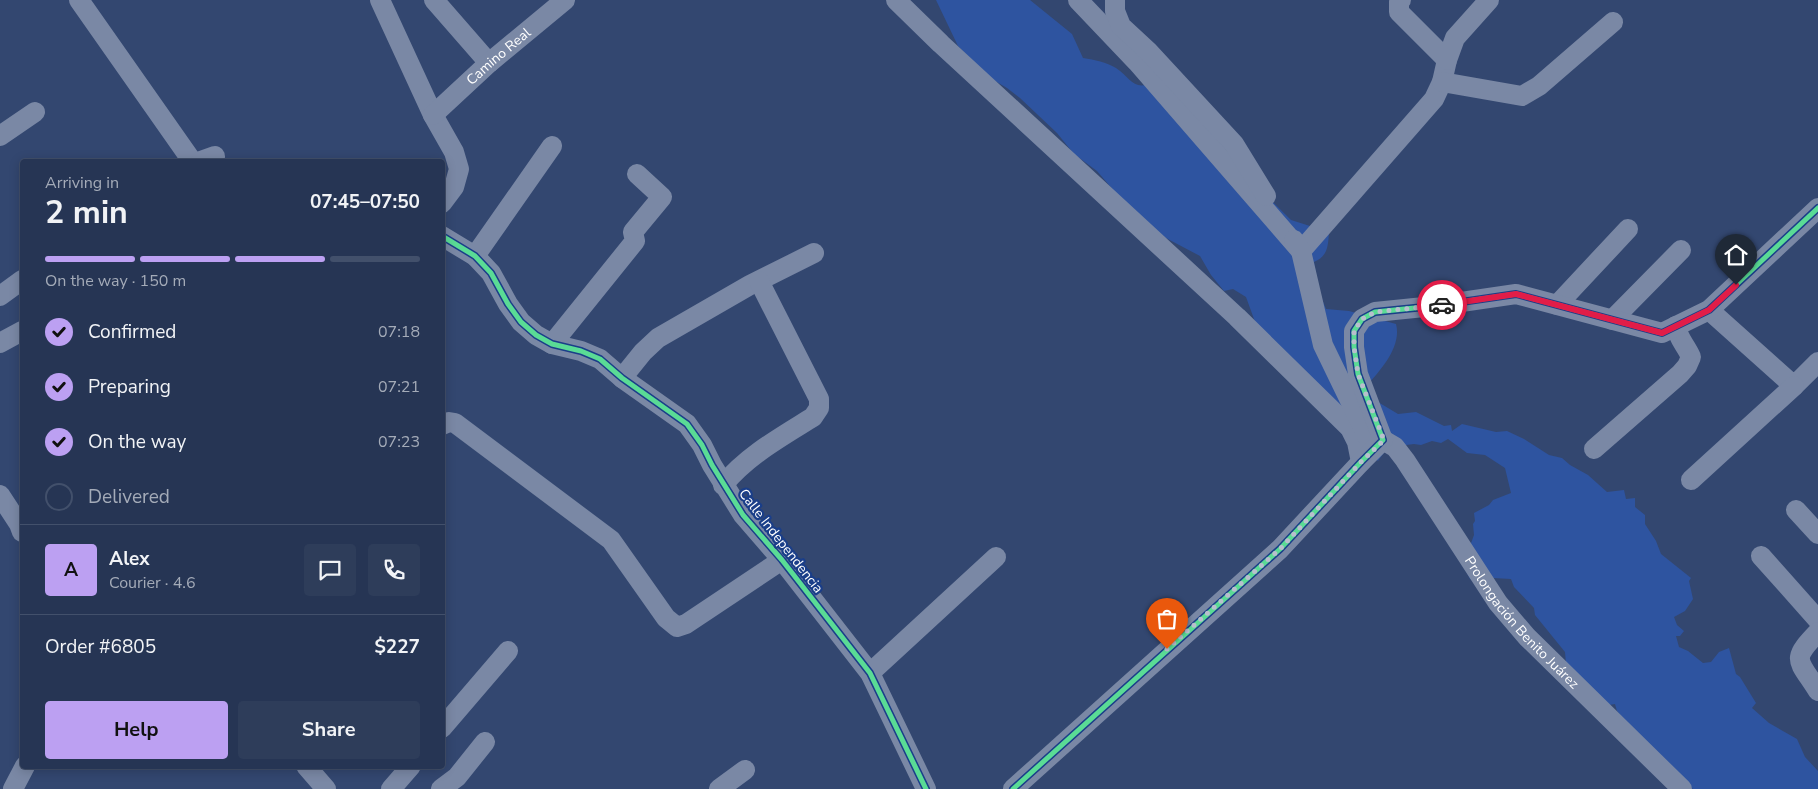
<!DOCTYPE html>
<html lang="en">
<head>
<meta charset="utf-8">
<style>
  body { margin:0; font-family:"Nunito Sans",sans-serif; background:#2e3d5a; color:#f1f3f6; height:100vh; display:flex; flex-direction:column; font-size:19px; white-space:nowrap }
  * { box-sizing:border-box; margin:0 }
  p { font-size:16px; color:#a4abb8 }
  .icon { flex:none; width:28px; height:28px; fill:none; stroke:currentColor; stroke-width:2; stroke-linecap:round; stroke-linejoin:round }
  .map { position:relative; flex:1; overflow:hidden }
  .drawer { position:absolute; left:20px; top:159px; width:425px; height:610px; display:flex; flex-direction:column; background:#263554; border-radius:5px; box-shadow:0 2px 12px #0003,0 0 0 1px #42506b }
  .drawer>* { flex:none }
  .pin { position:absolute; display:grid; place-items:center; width:42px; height:42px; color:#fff; margin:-51px -21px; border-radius:50% 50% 50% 0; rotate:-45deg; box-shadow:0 0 5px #0007 }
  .pin .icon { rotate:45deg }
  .courier { position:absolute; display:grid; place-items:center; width:50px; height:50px; margin:-25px; border:4px solid #e11d48; border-radius:50%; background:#fff; color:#222; box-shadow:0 1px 6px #0007 }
  .head em { font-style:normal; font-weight:700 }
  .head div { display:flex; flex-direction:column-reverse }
  .head { display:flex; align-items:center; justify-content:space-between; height:85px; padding:0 25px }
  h1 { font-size:32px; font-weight:700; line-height:38px }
  .bar { display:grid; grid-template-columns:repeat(4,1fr); gap:8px 5px; align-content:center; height:60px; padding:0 25px }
  .bar i { height:6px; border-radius:4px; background:#42506b }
  .bar .active { background:#bca0f2 }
  .bar p { grid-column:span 4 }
  .line { display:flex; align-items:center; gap:12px; padding:0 25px; border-top:1px solid #42506b }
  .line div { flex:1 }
  .round { display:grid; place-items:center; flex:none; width:52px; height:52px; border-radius:5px; background:#2e3d5a }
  ol { padding:0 25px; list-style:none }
  li { display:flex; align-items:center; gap:15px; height:55px }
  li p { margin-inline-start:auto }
  li .icon { padding:5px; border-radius:50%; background:#bca0f2; color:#111; stroke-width:4 }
  li:last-child { color:#a4abb8 }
  li i { width:28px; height:28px; border:2px solid #42506b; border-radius:50% }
  .button { display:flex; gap:10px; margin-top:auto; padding:10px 25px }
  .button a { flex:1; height:58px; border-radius:5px; background:#bca0f2; color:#111; font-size:20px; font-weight:700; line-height:58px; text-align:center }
  .button a+a { background:#2e3d5a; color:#f1f3f6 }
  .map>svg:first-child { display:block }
</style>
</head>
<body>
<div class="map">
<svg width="1818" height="789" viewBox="0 0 1818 789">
  <rect width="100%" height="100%" fill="#334770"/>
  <!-- green -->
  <path fill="#2e54a0" d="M936 0H1030L1072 34 1083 58C1095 60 1106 62 1116 68 1131 78 1133 91 1152 83L1291 220 1329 232C1328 246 1328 256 1314 262L1319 292 1326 309 1349 311 1396 324C1402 346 1381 370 1367 385L1368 396 1398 414 1416 412 1444 426 1451 425 1452 431 1462 424 1496 432 1507 431 1524 439 1549 455 1562 458 1570 465 1588 475 1607 492 1624 490 1626 499 1635 498V507L1645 515V524L1656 541 1661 554 1691 578 1689 581 1693 599 1685 611 1674 617 1677 625 1684 631 1680 636H1676L1679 647 1688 651 1703 663 1711 662 1719 652 1729 648 1736 674 1740 677 1756 703 1752 708 1769 723 1797 739 1805 757 1818 771V789H1693L1684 783 1625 721 1617 711 1615 704 1609 705 1566 664 1565 652 1535 615 1534 608 1514 587 1511 579 1493 578 1488 585 1470 579 1463 565 1474 535 1473 524 1475 521 1474 513 1489 505 1493 500 1511 493 1505 468 1485 455 1467 453 1448 439 1441 443 1432 441 1421 445 1414 444 1406 445 1385 451 1378 461 1372 455 1350 443 1262 341 1246 297 1233 289 1224 291 1211 275 1200 256 1164 237 1115 192 1097 171 1074 154 1057 133 1020 98 1007 88 990 78 958 46Z"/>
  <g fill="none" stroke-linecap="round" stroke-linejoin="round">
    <!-- minor -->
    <g stroke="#7a88a5" stroke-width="20">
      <polyline points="79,0 192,161"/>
      <polyline points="380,0 433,115 454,152 459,169 454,187 442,203"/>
      <polyline points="434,0 489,63"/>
      <polyline points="896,0 941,44 1237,317 1350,428 1357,442 1361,462"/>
      <polyline points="1078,0 1137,62 1301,251 1434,99 1442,82 1447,60 1455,38 1489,0"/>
      <polyline points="1115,0 1115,11 1121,26 1148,51 1234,144 1266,196"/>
      <polyline points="1401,0 1399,2 1399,12 1447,60"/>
      <polyline points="1442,82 1522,96 1539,86 1613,22"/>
      <path id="s1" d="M433 115 489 63 565 0"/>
      <polyline points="0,136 35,112"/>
      <polyline points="201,161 215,156"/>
      <polyline points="442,236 475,256 491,273 508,304 521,322 536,335 552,344 581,351 600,359 622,378 687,424 702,445 712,465 743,515 782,560 870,673 926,789"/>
      <polyline points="1294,240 1301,251 1323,345 1368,438"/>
      <polyline points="475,256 552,146"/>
      <polyline points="0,296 22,280"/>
      <polyline points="1557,305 1628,229"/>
      <polyline points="1709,310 1794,386 1818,362"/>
      <polyline points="1612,320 1681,250"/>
      <polyline points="0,343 22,331"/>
      <polyline points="552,344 635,241 633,232 662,197 637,174"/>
      <polyline points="622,378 643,352 658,338 750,285 814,253"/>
      <polyline points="442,425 449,422 455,423 611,540 666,618 677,627 686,624 782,560"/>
      <path id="s2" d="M1383 440 1395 447 1405 460 1498 603 1527 637 1682 789"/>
      <path d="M1594 449 1680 374 1687 366 1691 357C1686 345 1678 339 1676 326"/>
      <polyline points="1691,480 1794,386"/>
      <path d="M723 485C748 455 781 437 813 417L819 408V399L759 281"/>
      <polyline points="0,495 19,524 22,532"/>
      <polyline points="1796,510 1818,534"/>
      <polyline points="1761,556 1818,620"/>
      <path d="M1818 632C1790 661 1798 659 1818 691"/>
      <polyline points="870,673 996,557"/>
      <polyline points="442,728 508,651"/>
      <polyline points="306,766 326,789"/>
      <polyline points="13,789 25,766"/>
      <polyline points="391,789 411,766"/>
      <polyline points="441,789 457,777 485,742"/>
      <polyline points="719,789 745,770"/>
      <polyline points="1013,789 1280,549 1361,462 1383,440 1358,374 1354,347 1354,331 1362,319 1375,312 1434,306 1516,294 1662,333 1709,310 1818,208"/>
    </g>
    <defs>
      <g id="cycleway">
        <polyline points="442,236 475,256 491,273 508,304 521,322 536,335 552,344 581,351 600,359 622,378 687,424 702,445 712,465 743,515 782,560 870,673 926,789"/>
        <polyline points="1013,789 1280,549 1361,462 1383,440 1358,374 1354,347 1354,331 1362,319 1375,312 1434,306 1516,294 1662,333 1709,310 1818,208"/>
      </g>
    </defs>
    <!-- cycleway casing -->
    <use href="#cycleway" stroke="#1a3e89" stroke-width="8"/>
    <!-- cycleway -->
    <use href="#cycleway" stroke="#5adb95" stroke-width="5"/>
  </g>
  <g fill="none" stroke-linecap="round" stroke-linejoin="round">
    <!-- done -->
    <polyline stroke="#b8bfcd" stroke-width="5" stroke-dasharray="0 9" points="1167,649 1280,549 1361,462 1384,440 1358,374 1354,347 1354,331 1362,319 1375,312 1442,305"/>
    <!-- route -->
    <polyline stroke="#e11d48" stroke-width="6" points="1442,305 1516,294 1662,333 1709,310 1736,285"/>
  </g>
  <g text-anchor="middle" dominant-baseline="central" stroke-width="4.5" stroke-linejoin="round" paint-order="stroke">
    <!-- street labels -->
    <g font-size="14" fill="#fff" stroke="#1a3e89">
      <text stroke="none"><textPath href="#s1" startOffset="88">Camino Real</textPath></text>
      <text transform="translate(781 541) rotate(52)">Calle Independencia</text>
      <text stroke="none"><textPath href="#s2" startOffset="231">Prolongación Benito Juárez</textPath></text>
    </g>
  </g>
</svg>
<div class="pin" style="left:1167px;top:649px;background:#ea580c"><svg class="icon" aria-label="bag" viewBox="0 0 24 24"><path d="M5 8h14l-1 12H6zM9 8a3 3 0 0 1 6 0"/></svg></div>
<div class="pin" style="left:1736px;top:285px;background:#1f2937"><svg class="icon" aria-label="home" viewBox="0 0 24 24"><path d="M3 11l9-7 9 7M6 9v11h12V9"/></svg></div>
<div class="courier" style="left:1442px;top:305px"><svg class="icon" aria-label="car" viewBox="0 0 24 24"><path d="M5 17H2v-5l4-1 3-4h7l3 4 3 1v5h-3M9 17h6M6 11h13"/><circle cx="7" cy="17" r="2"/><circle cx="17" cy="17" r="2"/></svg></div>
<section class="drawer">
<div class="head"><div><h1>2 min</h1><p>Arriving in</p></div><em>07:45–07:50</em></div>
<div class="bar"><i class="active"></i><i class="active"></i><i class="active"></i><i></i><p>On the way · 150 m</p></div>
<ol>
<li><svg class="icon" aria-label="check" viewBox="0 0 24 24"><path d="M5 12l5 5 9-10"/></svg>Confirmed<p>07:18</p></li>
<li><svg class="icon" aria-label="check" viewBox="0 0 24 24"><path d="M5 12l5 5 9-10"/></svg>Preparing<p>07:21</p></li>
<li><svg class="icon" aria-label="check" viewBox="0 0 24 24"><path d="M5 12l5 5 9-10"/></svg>On the way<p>07:23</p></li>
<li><i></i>Delivered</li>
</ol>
<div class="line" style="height:90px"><b class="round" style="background:#bca0f2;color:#111">A</b><div><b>Alex</b><p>Courier · 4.6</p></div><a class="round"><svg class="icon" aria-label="chat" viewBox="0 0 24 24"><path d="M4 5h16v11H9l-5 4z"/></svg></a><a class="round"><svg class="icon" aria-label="phone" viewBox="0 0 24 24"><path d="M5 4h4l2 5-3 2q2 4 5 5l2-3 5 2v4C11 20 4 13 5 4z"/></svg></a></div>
<div class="line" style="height:65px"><div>Order #6805</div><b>$227</b></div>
<div class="button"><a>Help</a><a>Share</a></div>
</section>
</div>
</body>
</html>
